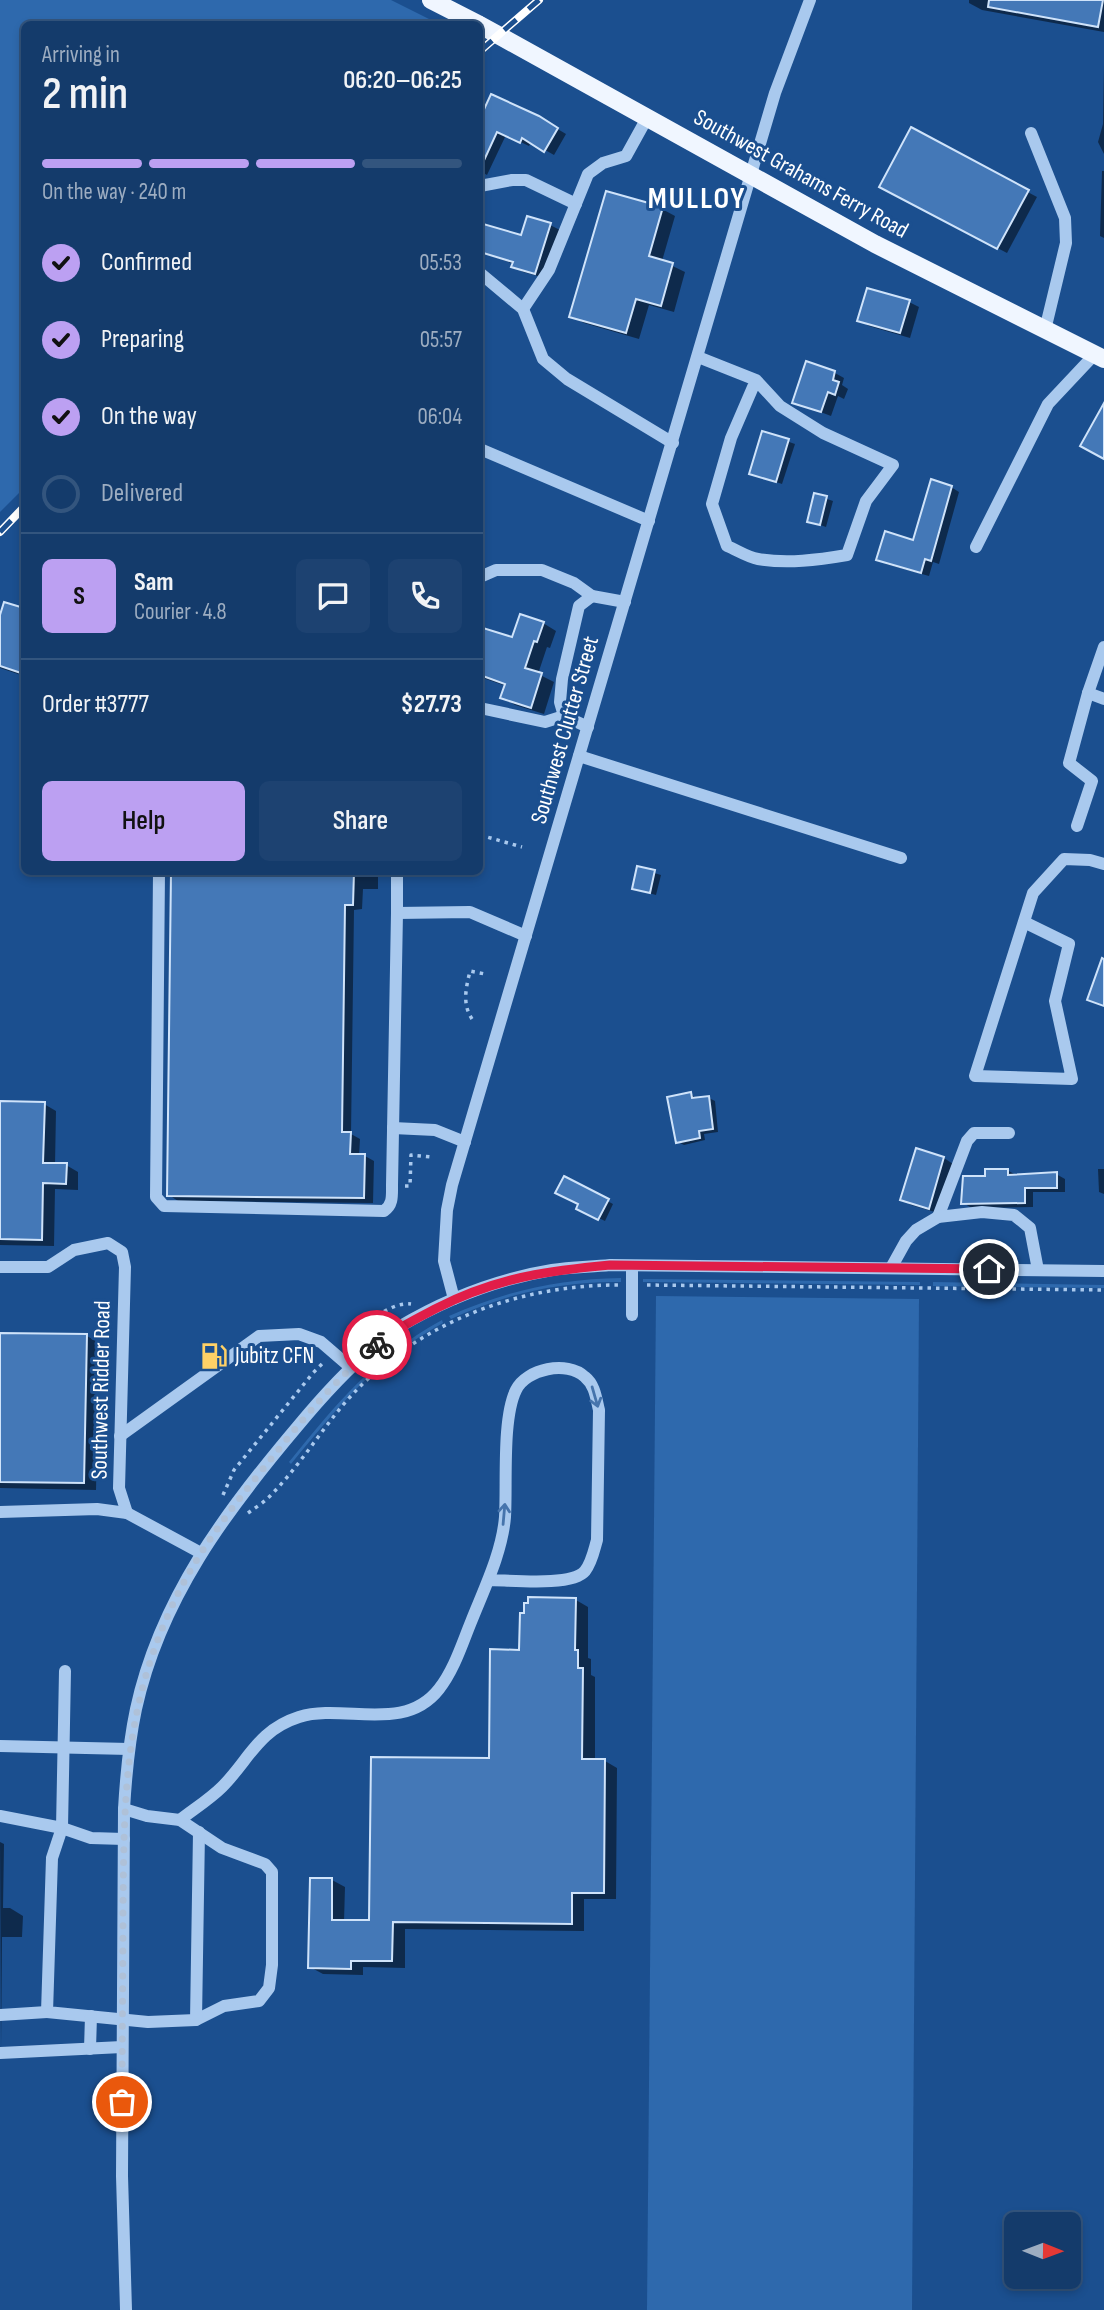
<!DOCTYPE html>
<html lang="en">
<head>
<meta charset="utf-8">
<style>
  body { margin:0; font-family:"Sofia Sans Condensed",sans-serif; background:#1d4271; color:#f1f3f6; height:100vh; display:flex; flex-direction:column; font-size:26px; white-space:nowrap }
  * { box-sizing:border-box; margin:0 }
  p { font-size:23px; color:#9dadc1 }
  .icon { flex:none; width:38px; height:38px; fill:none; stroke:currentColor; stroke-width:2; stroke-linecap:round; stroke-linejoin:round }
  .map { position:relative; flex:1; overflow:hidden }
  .side { position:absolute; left:21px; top:21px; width:462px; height:854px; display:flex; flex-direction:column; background:#143b6b; border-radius:10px; box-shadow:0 4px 10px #0003,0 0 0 2px #33557e }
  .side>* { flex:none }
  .needle { width:46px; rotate:91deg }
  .tools { position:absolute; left:1004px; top:2212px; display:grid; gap:14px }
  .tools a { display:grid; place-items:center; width:77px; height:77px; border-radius:10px; background:#143b6b; box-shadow:0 4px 10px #0003,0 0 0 2px #33557e; font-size:35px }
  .pin { position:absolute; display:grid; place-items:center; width:60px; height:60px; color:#fff; margin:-30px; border:4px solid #fff; border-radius:50%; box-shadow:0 2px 7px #0007 }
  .courier { position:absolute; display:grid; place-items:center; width:70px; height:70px; margin:-35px; border:5px solid #e11d48; border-radius:50%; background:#fff; color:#222; box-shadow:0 2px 9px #0007 }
  .summary em { font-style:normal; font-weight:600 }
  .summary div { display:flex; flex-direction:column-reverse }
  .summary { display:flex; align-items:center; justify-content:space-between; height:119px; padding:0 21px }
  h1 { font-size:46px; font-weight:600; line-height:52px }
  .bar { display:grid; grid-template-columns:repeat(4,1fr); gap:10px 7px; align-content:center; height:84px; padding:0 21px }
  .bar i { height:9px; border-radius:5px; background:#33557e }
  .bar .active { background:#bca0f2 }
  .bar p { grid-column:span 4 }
  .line { display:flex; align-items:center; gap:18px; padding:0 21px; border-top:2px solid #33557e }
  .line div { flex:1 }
  .round { display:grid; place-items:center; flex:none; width:74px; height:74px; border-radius:10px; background:#1d4271 }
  ol { padding:0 21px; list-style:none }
  li { display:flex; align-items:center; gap:21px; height:77px }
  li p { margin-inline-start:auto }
  li .icon { padding:7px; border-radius:50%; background:#bca0f2; color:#111; stroke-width:4 }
  li:last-child { color:#9dadc1 }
  li i { width:38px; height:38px; border:4px solid #33557e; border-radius:50% }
  .primary-button { display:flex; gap:14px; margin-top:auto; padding:14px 21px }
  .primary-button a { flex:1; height:80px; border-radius:10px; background:#bca0f2; color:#111; font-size:28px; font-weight:600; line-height:80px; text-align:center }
  .primary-button a+a { background:#1d4271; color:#f1f3f6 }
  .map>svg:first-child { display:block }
</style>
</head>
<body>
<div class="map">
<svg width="1104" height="2310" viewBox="0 0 1104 2310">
  <rect width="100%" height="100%" fill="#1b4f8f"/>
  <!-- green -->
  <g fill="#2e69ad">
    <polygon points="0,0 391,0 439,24 24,24 24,488 0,512"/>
    <path d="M621 1278V1282C560 1281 505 1294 451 1319L449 1316C505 1291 559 1279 621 1278Z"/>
    <polygon points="643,1279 920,1282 920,1285 643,1282"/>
    <polygon points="933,1282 1104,1285 1104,1288 933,1286"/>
    <polygon points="656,1296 919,1299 912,2310 647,2310"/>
    <path d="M442 1320 443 1323C374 1361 340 1405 291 1464L289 1462C338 1402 372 1359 442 1320Z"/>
  </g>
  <!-- shadow -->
  <g fill="#0007">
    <polygon points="969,0 1104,0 1104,32 982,10 969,3"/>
    <polygon points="1104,66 1104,154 1098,142 1103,124"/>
    <polygon points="491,96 539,118 566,134 554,155 531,142 529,146 506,135 487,175 480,171 480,122"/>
    <polygon points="911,129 1037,197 1007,253 890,192"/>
    <polygon points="1102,171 1104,171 1104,238 1100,236"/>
    <polygon points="662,209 675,216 662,261 685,272 674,312 649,305 639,339 584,323 571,316"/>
    <polygon points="482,225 522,237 550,225 560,230 545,278 523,272 513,266 514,264 480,252 480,233"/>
    <polygon points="909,302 919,307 910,338 869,326 859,320"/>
    <polygon points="835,373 844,378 842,385 848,389 844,399 838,396 831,416 794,402"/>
    <polygon points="763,433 795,444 782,484 751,473"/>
    <polygon points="951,487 959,492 939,564 933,562 929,576 886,564 879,559 914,542"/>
    <polygon points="815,495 833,501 826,527 809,521"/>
    <polygon points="5,604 24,610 24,676 0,668 0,621"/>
    <polygon points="543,623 556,631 550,648 547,647 538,674 554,682 544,714 515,705 502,697 506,686 480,677 480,628 514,640"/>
    <polygon points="638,868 661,875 656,895 634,889"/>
    <polygon points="172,872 378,872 378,889 363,889 362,909 354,910 351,1134 360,1139 359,1156 365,1156 374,1161 373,1203 178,1201 169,1195"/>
    <polygon points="691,1094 697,1099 709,1098 715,1101 718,1132 704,1134 705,1140 684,1145 678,1142"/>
    <polygon points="0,1103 44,1104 56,1111 55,1165 66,1165 78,1172 78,1190 55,1189 54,1246 0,1245"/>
    <polygon points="917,1150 944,1158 953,1164 938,1213 911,1205 902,1199"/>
    <polygon points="1098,1169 1104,1169 1104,1194 1099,1192"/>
    <polygon points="1007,1170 1016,1175 1056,1174 1065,1179 1065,1192 1033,1192 1033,1207 972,1208 963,1203 987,1178"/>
    <polygon points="564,1178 613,1204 605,1221 578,1208 580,1204"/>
    <polygon points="0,1334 87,1336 99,1343 96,1490 0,1488"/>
    <polygon points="576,1600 588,1607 588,1658 591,1659 591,1675 595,1677 595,1761 605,1761 617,1768 616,1899 584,1899 584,1931 405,1929 405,1968 363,1967 363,1975 323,1974 310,1967 311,1880 332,1880 345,1887 344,1922 371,1922 490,1760 521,1651"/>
    <polygon points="0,1842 4,1844 3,1908 10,1908 23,1916 22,1937 2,1937 1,2049"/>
  </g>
  <!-- building -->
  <g fill="#4478b7" stroke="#cfe3fa" stroke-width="2">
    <polygon points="989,0 1103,0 1098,27 988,7"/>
    <polygon points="491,94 539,116 558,128 544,152 522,138 520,143 497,132 480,169 480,118"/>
    <polygon points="911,127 1029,190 997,249 879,187"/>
    <polygon points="606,191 663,207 649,256 673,263 661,306 636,299 626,333 569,317"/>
    <polygon points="527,216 551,223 535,274 511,267 513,262 480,252 480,223 521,235"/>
    <polygon points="867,288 910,300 900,333 857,321"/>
    <polygon points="806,361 835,371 833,380 839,382 835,395 828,392 821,412 792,403"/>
    <polygon points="1104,403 1104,459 1080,446"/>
    <polygon points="762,431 789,439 776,482 749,474"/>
    <polygon points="931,479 952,486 931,561 925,559 921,573 876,560 885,531 913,540"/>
    <polygon points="814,493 827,496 820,525 807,522"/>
    <polygon points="4,602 24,608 24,674 0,666 0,615"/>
    <polygon points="520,614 544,622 537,642 534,641 525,668 542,673 531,708 500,698 505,684 480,675 480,627 512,637"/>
    <polygon points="637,866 655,870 650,893 632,889"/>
    <polygon points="171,872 354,872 353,905 345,905 342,1132 351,1132 350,1154 365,1154 364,1198 167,1196"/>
    <polygon points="1102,958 1104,959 1104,1006 1087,1000"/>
    <polygon points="691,1092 692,1098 709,1096 713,1129 699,1131 700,1138 676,1143 667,1097"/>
    <polygon points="0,1101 45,1102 43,1163 67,1163 66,1184 43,1183 42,1240 0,1239"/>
    <polygon points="916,1148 944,1157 929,1209 900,1200"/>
    <polygon points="985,1169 1008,1169 1008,1175 1057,1172 1057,1188 1025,1188 1025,1203 961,1204 963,1176 985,1176"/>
    <polygon points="564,1176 609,1199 598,1220 576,1209 578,1204 555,1193"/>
    <polygon points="0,1333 87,1334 84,1483 0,1482"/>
    <polygon points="528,1597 576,1598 575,1650 578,1650 578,1668 583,1668 582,1759 605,1759 604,1893 572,1893 572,1924 393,1922 392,1961 351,1961 351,1969 308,1968 310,1878 332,1878 332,1920 369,1920 371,1757 489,1758 490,1649 519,1650 520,1613 524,1613 524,1603 528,1603"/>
  </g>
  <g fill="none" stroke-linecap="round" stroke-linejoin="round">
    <!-- path -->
    <g stroke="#a9c9ee" stroke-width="3.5" stroke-dasharray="3.5 5" stroke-linecap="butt">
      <polyline points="480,835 522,847"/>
      <path d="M472 1019C462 1004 466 988 470 971L485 974"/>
      <polyline points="405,1186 410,1186 411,1155 431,1157"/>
      <polyline points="647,1285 1104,1290"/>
      <path d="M344 1343C359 1329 390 1301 411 1304"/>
      <polyline points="223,1495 234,1470 313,1373 323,1363"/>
      <path d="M248 1513C255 1508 263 1503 269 1497 297 1469 318 1435 343 1405 411 1325 515 1285 618 1285"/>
    </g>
    <!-- minor -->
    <g stroke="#a9c9ee" stroke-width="12">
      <polyline points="1031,133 1065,218 1066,243 1045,330"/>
      <polyline points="480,186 512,180 526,180 576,204"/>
      <polyline points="480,273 523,309 543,359 567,379 673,443"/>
      <polyline points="523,309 549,270 588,174 603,163 626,156 647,118"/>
      <path d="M698 357 756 380 780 406 823 433 893 465 866 501 847 555C818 560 787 564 758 559 747 557 737 550 727 546L712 504 731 438 756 380"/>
      <polyline points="480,449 649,521"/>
      <polyline points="976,547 1048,404 1095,354"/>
      <polyline points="480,577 496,570 542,570 574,583 592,596 625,602"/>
      <polyline points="1104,647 1088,693 1104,699"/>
      <polyline points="480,708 545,722 564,716 588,727"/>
      <polyline points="564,716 560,702 562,679 579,606 592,596"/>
      <polyline points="579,756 901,858"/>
      <polyline points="1077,826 1092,781 1069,763 1088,693"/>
      <path d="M159 872 156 1197 164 1206 384 1211C393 1205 392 1196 392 1185L397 913"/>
      <polyline points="397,872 397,913 470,912 526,936"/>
      <polyline points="1024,922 1069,944 1055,1001 1072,1079 975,1076 1033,893 1064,859 1090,860 1104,864"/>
      <polyline points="393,1128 435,1130 465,1142"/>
      <polyline points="938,1217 967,1141 974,1133 1009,1133"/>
      <polyline points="0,1267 48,1267 74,1250 108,1243 122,1252 125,1267 119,1488 127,1513"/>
      <polyline points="891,1268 906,1241 916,1230 938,1217 982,1212 1014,1215 1030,1228 1038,1270"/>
      <polyline points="454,1299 444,1261 447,1210 452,1185 775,93 810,0"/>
      <polyline points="632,1315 632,1266"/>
      <polyline points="120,1436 259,1336 299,1334 321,1342 350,1367"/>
      <polyline points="0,1512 97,1509 127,1513 201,1553"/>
      <polyline points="0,1746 129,1749"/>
      <polyline points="124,1809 147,1816 180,1820 222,1848 265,1864 272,1872 272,1965 269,1988 259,2001 224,2006 196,2020 148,2022 47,2012 52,1858 62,1828 91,1838 124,1839"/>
      <polyline points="0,1816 62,1828 65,1671"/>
      <path d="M180 1820C194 1809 210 1799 222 1787 249 1760 258 1730 299 1717 344 1703 404 1734 439 1689 454 1670 462 1644 471 1622 484 1589 502 1553 505 1517 507 1484 502 1418 516 1390 526 1369 567 1360 585 1377 595 1385 596 1398 599 1410L597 1540C594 1550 592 1562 585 1571 572 1587 509 1580 488 1580"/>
      <polyline points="0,2015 47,2012"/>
      <polyline points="196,2020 199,1832"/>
      <polyline points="90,2049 91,2016"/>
      <polyline points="0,2053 122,2047"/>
      <path d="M126 2310 122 2176 124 1809C126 1775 129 1742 136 1709 160 1599 226 1511 297 1427 321 1398 345 1371 374 1347 382 1340 390 1332 399 1327 446 1299 498 1279 552 1270 571 1267 591 1267 610 1265L1104 1271"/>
    </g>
    <!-- major -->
    <g stroke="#f0f6ff" stroke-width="18">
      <polyline points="431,0 478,24"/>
      <polyline points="480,25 875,244 1104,359"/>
    </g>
    <defs>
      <g id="rail">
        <polyline points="480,51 539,0"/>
        <polyline points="0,532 24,507"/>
      </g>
    </defs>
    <!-- rail casing -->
    <use href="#rail" stroke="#fff" stroke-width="8"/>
    <!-- rail -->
    <use href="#rail" stroke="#1b4f8f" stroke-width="5" stroke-dasharray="16" stroke-linecap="butt"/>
  </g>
  <!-- one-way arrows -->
  <defs><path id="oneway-shaft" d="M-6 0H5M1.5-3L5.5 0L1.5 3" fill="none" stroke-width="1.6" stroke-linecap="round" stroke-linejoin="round" transform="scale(1.75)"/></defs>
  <g stroke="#4674ac">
    <use href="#oneway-shaft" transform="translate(595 1397) rotate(74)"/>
    <use href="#oneway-shaft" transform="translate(504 1514) rotate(-85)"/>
  </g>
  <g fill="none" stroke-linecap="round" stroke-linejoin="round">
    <!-- done -->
    <path stroke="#afc1d8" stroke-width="7" stroke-dasharray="0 12.6" d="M122 2102C122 2038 123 1975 123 1911 124 1800 124 1709 172 1606 195 1556 228 1512 263 1469 298 1425 333 1381 377 1345"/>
    <!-- route -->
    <path stroke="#e11d48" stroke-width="9" d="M377 1345C397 1328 414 1320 437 1308 496 1278 545 1271 610 1265L989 1269"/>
  </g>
  <!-- icons -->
  <defs>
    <symbol id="fuel-bare" viewBox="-9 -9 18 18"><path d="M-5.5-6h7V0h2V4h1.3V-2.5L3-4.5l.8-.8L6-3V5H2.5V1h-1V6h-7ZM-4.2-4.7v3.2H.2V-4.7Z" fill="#ffd166" stroke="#1b4f8f" stroke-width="2.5" paint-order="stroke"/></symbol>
  </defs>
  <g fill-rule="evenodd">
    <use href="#fuel-bare" x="195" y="1337" width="38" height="38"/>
  </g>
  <g text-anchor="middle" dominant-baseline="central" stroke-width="6" stroke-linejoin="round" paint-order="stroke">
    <!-- street labels -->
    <g font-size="23" fill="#fff" stroke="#1b4f8f">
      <text transform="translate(801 174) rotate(29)">Southwest Grahams Ferry Road</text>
      <text transform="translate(565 730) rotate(-74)">Southwest Clutter Street</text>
      <text transform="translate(101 1390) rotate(-89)">Southwest Ridder Road</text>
    </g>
    <!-- poi labels -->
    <g font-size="23" fill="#fff" stroke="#1b4f8f" text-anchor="start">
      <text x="235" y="1356">Jubitz CFN</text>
    </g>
    <!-- district labels -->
    <g font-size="30" font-weight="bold" letter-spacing="2" fill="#fff" stroke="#1b4f8f">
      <text x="697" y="199">MULLOY</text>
    </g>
  </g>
</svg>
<div class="tools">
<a><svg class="needle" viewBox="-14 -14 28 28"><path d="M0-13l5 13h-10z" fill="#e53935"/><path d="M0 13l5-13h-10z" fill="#9dadc1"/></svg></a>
</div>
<div class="pin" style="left:122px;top:2102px;background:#ea580c"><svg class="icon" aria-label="bag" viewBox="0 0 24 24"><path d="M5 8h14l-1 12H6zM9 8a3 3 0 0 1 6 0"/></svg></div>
<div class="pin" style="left:989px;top:1269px;background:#1f2937"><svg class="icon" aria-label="home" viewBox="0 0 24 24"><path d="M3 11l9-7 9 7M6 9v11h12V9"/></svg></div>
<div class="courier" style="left:377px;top:1345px"><svg class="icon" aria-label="bike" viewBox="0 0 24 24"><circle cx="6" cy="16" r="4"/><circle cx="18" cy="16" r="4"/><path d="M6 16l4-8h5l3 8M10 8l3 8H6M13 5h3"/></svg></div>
<section class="side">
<div class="summary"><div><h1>2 min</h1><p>Arriving in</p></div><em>06:20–06:25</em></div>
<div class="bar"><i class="active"></i><i class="active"></i><i class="active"></i><i></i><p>On the way · 240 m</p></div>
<ol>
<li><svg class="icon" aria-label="check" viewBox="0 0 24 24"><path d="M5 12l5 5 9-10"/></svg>Confirmed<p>05:53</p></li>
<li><svg class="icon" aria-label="check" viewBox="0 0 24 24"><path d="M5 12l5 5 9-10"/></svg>Preparing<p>05:57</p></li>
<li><svg class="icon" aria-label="check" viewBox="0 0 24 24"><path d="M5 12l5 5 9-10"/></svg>On the way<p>06:04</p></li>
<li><i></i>Delivered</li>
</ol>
<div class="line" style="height:126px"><b class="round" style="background:#bca0f2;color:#111">S</b><div><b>Sam</b><p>Courier · 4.8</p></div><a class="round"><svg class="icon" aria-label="chat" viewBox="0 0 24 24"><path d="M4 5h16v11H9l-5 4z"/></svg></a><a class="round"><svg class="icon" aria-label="phone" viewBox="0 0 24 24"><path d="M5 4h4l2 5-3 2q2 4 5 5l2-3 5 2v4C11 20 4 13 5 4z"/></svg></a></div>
<div class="line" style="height:91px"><div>Order #3777</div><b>$27.73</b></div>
<div class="primary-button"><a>Help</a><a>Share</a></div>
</section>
</div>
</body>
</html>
